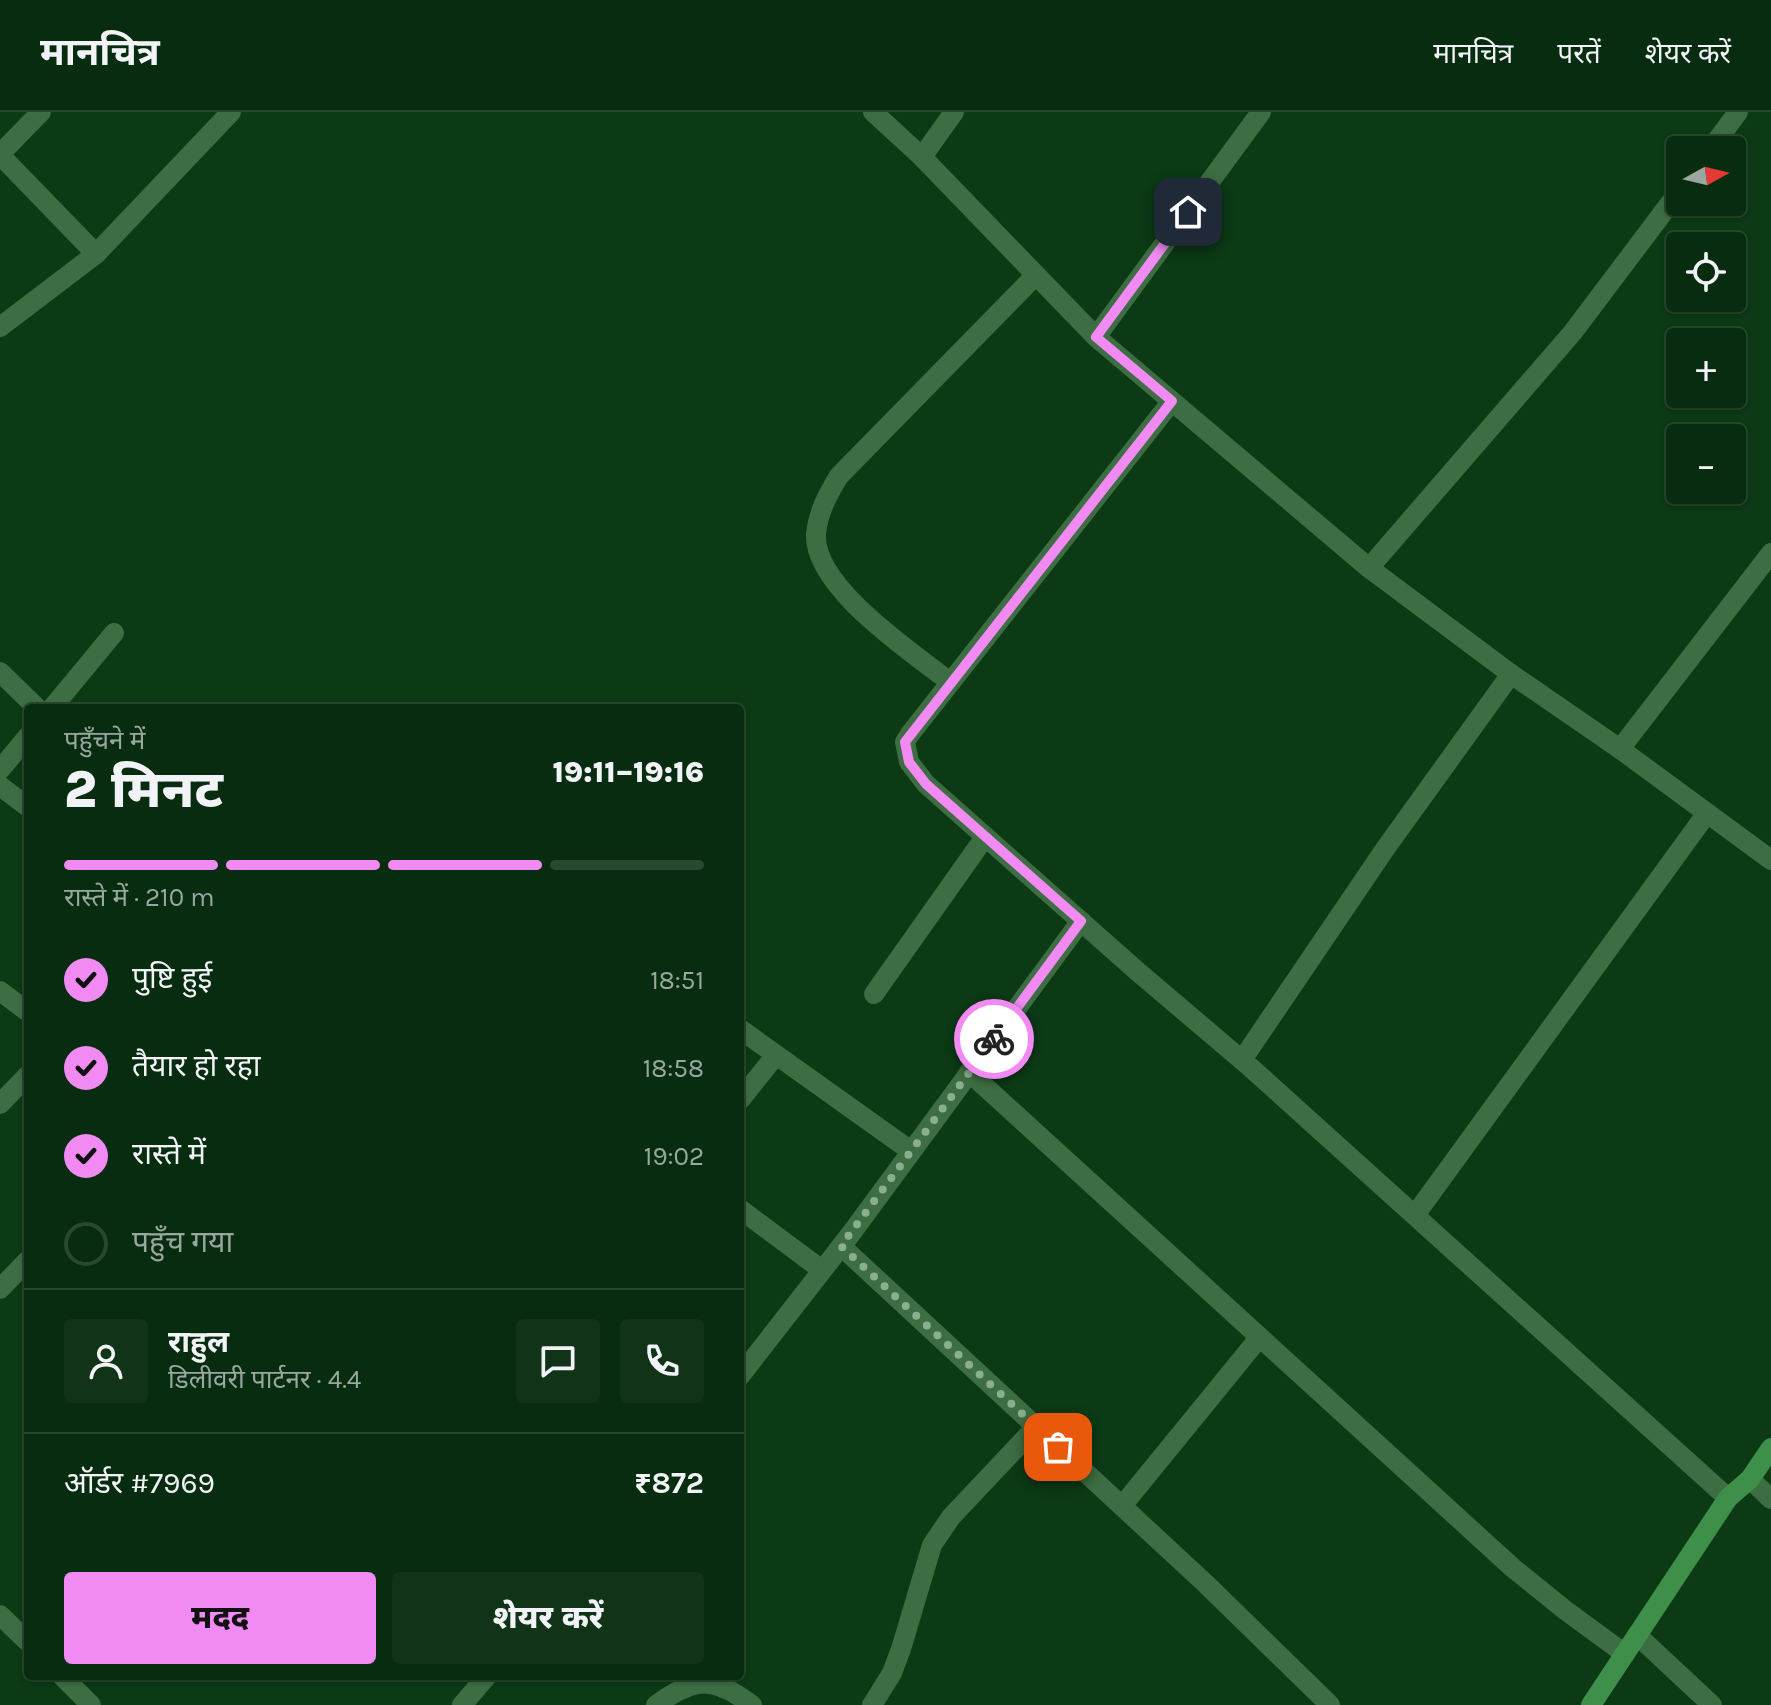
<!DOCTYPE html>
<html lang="hi">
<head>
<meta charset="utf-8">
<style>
  body { margin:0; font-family:Karla,"Noto Sans Devanagari",sans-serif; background:#113419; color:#f1f3f6; height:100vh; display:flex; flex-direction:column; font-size:30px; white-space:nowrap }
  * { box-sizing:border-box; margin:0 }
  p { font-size:26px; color:#98a79f }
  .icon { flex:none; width:44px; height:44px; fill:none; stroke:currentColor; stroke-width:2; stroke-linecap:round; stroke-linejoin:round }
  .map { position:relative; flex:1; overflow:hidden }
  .details { position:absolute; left:24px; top:592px; width:720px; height:976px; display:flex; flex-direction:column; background:#082c10; border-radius:8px; box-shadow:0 2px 6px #0004,0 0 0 2px #294830 }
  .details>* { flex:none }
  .needle { width:52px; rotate:82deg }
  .controls { position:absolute; left:1666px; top:24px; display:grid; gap:16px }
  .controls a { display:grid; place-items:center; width:80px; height:80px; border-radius:8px; background:#082c10; box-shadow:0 2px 6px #0004,0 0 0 2px #294830; font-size:40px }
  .pin { position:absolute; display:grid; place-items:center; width:68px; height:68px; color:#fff; margin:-34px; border-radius:16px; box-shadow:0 4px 12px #0006 }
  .courier { position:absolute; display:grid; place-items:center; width:80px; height:80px; margin:-40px; border:6px solid #f28af3; border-radius:50%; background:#fff; color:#222; box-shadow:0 2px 10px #0007 }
  .headline em { font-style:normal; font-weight:800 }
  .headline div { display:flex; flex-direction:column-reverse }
  .headline { display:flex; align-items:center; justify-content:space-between; height:136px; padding:0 40px }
  h1 { font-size:52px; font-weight:800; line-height:60px }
  .bar { display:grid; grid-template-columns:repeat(4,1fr); gap:12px 8px; align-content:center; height:96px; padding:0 40px }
  .bar i { height:10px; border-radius:6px; background:#294830 }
  .bar .selected { background:#f28af3 }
  .bar p { grid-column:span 4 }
  .line { display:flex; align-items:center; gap:20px; padding:0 40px; border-top:2px solid #294830 }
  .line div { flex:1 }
  .round { display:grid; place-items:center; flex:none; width:84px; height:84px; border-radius:8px; background:#113419 }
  ol { padding:0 40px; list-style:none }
  li { display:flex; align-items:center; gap:24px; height:88px }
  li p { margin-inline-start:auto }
  li .icon { padding:8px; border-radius:50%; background:#f28af3; color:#111; stroke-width:4 }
  li:last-child { color:#98a79f }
  li i { width:44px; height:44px; border:4px solid #294830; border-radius:50% }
  .cta { display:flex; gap:16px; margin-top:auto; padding:16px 40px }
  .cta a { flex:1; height:92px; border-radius:8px; background:#f28af3; color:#111; font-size:32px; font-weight:800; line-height:92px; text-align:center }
  .cta a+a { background:#113419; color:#f1f3f6 }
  header { display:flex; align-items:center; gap:48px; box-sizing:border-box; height:112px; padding:0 40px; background:#082c10; border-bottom:2px solid #294830 }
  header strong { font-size:38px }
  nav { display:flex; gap:44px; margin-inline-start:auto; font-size:28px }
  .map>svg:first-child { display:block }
</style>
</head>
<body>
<header>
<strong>मानचित्र</strong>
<nav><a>मानचित्र</a><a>परतें</a><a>शेयर करें</a></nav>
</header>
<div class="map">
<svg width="1771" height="1593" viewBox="0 0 1771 1593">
  <rect width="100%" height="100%" fill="#0b3a15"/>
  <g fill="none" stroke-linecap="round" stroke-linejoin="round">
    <!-- street -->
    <g stroke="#3d6d42" stroke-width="20">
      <polyline points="873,0 922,45 1096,225 1369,456 1511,562 1620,637 1771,748"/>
      <polyline points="1710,38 1738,0"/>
      <polyline points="0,42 41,0"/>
      <polyline points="0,43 96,142"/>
      <polyline points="922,45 954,0"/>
      <polyline points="0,215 96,142 231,0"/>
      <polyline points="1096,225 1261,0"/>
      <polyline points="1172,289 910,622 905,630 909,650 926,672 1137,859 1250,955 1728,1386"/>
      <polyline points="1369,456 1573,220 1680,78"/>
      <polyline points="0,560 37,596"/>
      <path d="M950 570C912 540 813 475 816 422 818 400 828 382 839 364L1036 163"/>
      <polyline points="52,596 114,521"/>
      <polyline points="1620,637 1771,441"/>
      <polyline points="0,658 28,624"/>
      <polyline points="0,674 28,695"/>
      <polyline points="0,879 28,900"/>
      <polyline points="874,882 985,725"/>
      <polyline points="740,917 911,1039"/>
      <polyline points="1242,948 1385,737 1511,562"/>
      <polyline points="969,960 1513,1456 1565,1498 1625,1542"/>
      <polyline points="740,988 776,943"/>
      <polyline points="0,992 28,963"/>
      <polyline points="740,1097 822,1158"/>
      <polyline points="1415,1103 1707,701"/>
      <polyline points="841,1134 1206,1472 1330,1593"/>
      <polyline points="0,1177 28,1148"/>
      <polyline points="740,1264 853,1119 1081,809"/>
      <polyline points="1750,1367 1771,1387"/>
      <polyline points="1122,1394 1259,1226"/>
      <polyline points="0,1503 28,1530"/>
      <polyline points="1637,1523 1712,1593"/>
      <polyline points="62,1564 91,1593"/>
      <polyline points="462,1593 487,1564"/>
      <path d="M656 1593C695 1565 713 1564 752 1593"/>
      <polyline points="872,1593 892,1561 901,1537 932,1433 951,1405 1036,1315"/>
    </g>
    <!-- secondary -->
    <polyline stroke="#3e8f4a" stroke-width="20" points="1591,1593 1728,1386 1750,1367 1771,1336"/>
  </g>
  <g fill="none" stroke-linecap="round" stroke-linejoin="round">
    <!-- done -->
    <polyline stroke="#8aaf8f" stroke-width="8" stroke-dasharray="0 14.4" points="994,927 841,1134 1058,1335"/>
    <!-- route -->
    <polyline stroke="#f28af3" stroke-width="10" points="994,927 1081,809 926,672 909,650 905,630 1172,289 1096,225 1188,100"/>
  </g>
</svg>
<div class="controls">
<a><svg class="needle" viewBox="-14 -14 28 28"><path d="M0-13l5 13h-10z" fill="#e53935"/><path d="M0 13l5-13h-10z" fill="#98a79f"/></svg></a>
<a><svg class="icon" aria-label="locate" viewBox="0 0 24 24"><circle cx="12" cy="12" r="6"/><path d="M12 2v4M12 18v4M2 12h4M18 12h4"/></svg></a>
<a>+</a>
<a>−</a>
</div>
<div class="pin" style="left:1058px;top:1335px;background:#ea580c"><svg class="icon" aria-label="bag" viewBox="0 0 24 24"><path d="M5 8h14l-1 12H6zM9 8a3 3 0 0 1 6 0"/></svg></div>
<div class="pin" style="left:1188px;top:100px;background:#1f2937"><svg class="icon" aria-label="home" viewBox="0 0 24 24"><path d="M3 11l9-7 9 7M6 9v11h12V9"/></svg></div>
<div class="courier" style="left:994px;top:927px"><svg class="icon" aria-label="bike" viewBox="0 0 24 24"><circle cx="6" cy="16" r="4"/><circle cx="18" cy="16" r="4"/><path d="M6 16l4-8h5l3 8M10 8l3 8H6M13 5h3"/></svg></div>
<section class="details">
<div class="headline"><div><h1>2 मिनट</h1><p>पहुँचने में</p></div><em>19:11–19:16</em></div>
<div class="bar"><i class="selected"></i><i class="selected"></i><i class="selected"></i><i></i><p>रास्ते में · 210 m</p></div>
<ol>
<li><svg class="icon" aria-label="check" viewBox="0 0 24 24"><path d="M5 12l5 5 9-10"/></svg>पुष्टि हुई<p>18:51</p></li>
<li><svg class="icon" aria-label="check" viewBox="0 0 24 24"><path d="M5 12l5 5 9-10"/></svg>तैयार हो रहा<p>18:58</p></li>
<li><svg class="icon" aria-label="check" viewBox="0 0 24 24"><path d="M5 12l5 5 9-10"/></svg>रास्ते में<p>19:02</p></li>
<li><i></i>पहुँच गया</li>
</ol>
<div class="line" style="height:144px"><a class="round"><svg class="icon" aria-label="person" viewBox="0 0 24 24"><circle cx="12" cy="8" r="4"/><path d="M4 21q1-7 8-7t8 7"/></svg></a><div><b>राहुल</b><p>डिलीवरी पार्टनर · 4.4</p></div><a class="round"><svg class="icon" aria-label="chat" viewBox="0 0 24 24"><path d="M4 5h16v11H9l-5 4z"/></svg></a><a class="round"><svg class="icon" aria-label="phone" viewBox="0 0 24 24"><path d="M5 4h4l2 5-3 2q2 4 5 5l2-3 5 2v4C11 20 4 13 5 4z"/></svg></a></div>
<div class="line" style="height:104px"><div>ऑर्डर #7969</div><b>₹872</b></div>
<div class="cta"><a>मदद</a><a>शेयर करें</a></div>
</section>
</div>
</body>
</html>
